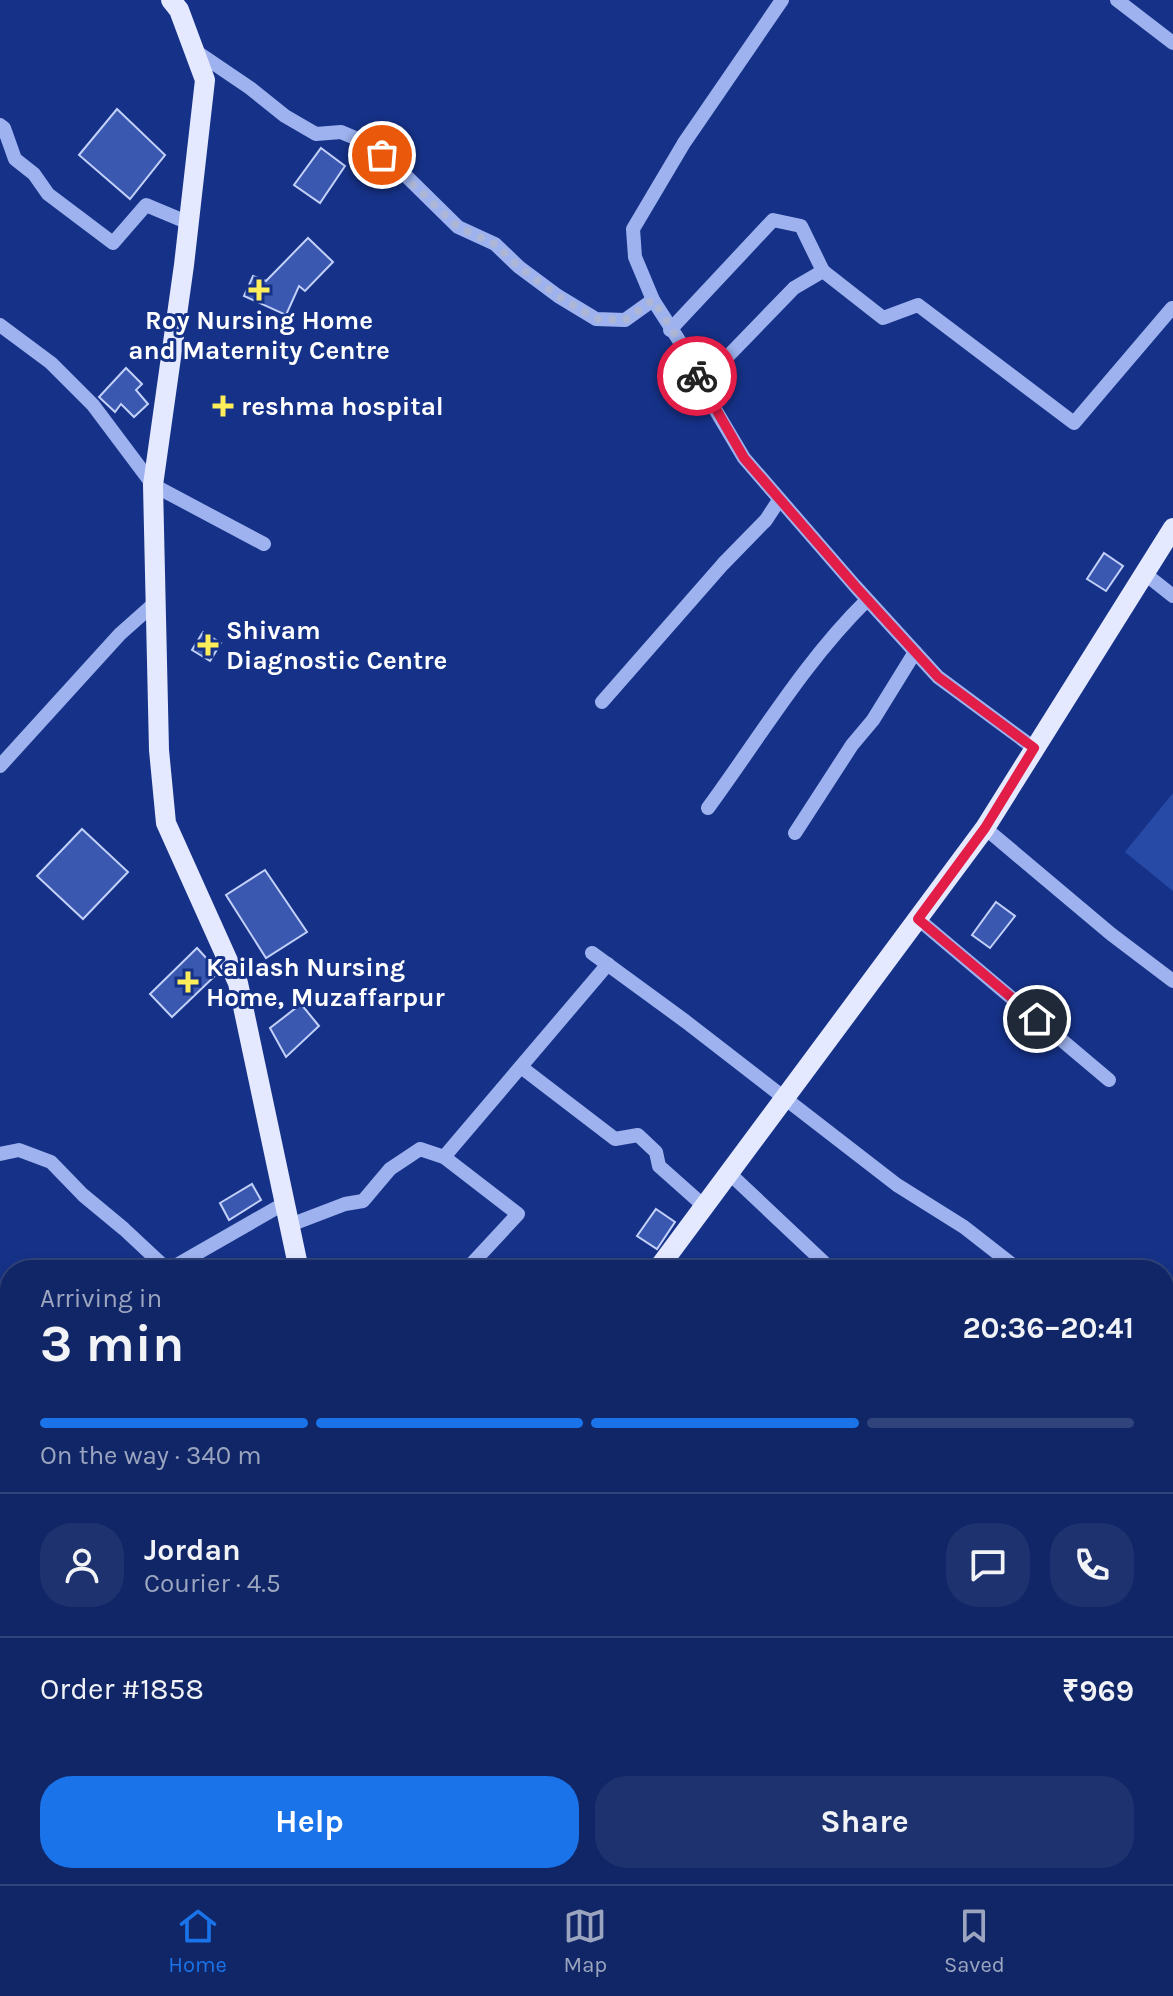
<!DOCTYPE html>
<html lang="en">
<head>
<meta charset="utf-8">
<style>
  body { margin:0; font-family:Karla,sans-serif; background:#1e326f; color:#f1f3f6; height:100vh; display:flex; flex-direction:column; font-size:30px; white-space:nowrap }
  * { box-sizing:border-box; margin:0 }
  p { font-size:26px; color:#9ca5bf }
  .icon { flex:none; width:44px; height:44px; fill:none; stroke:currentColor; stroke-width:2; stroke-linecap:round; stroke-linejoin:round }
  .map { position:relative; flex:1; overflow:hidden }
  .panel { position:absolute; left:0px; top:1260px; width:1174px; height:624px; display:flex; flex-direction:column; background:#102666; border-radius:32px 32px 0 0; box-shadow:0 4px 12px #0003,0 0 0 2px #30437a }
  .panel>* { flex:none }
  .pin { position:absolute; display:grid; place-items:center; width:68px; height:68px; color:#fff; margin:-34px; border:4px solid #fff; border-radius:50%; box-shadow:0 2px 8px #0007 }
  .courier { position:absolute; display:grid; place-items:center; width:80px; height:80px; margin:-40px; border:6px solid #e11d48; border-radius:50%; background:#fff; color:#222; box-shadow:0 2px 10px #0007 }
  .head em { font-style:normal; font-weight:700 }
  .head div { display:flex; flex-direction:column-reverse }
  .head { display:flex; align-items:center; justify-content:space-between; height:136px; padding:0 40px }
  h1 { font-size:52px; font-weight:700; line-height:60px }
  .bar { display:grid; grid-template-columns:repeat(4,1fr); gap:12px 8px; align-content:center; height:96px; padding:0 40px }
  .bar i { height:10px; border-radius:6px; background:#30437a }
  .bar .selected { background:#1a73e8 }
  .bar p { grid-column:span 4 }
  .line { display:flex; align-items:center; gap:20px; padding:0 40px; border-top:2px solid #30437a }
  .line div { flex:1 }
  .round { display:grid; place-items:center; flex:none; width:84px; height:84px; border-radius:32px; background:#1e326f }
  .primary-button { display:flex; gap:16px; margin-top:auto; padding:16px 40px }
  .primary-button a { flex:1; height:92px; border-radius:32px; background:#1a73e8; color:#fff; font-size:32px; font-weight:700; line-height:92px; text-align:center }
  .primary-button a+a { background:#1e326f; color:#f1f3f6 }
  .tabs { display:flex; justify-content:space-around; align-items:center; height:112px; border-top:2px solid #30437a; background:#102666; font-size:22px; color:#9ca5bf }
  .tabs a { display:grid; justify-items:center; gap:4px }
  .tabs .selected { color:#1a73e8 }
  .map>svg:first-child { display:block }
</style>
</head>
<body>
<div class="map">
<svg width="1173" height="1884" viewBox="0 0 1173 1884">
  <rect width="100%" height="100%" fill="#163288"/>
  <!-- green -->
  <polygon fill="#284aa7" points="1173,793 1173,891 1125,852"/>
  <!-- building -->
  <g fill="#3a58b0" stroke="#c3d1fa" stroke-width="2">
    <polygon points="117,109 165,155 130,199 79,155"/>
    <polygon points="321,148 345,166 320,203 294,185"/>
    <polygon points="308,238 333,262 305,291 299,286 286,315 244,296 253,276 266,281"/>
    <polygon points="126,368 142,384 136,390 148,404 134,417 121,404 115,412 99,397"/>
    <polygon points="1104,553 1123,566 1106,591 1087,579"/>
    <polygon points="203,632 221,643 210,661 192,650"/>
    <polygon points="82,829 128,872 83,919 37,876"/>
    <polygon points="265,870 307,932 266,958 226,895"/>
    <polygon points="996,902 1015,916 990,948 972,935"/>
    <polygon points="197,948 219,972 172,1017 150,994"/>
    <polygon points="301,1004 319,1026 286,1057 270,1028"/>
    <polygon points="252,1184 261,1200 229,1220 220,1203"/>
    <polygon points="656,1209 675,1222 657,1249 637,1236"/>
  </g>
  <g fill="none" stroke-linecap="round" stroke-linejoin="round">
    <!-- minor -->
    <g stroke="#9db2ee" stroke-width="14">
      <polyline points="782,0 684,143 633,229 635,257 653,300 682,345 709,399 744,458 855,586 938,677 1034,748"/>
      <polyline points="1117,0 1173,43"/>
      <polyline points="194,50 250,88 285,116 316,134 341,132 367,143 398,168 458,227 495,244 519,267 558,296 596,319 625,320 653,300"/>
      <polyline points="0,125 4,128 15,159 34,174 48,194 113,243 146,205 189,223"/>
      <polyline points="0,325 51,363 93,405 153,485 264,544"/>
      <polyline points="670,330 773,220 801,226 823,271"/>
      <polyline points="701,384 794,288 823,271 883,318 918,305 1074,423 1172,308"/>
      <polyline points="1144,573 1173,596"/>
      <polyline points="602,702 723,564 766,520 779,500"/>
      <polyline points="0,766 120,634 156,602"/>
      <path d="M708 808C760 737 804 662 867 600"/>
      <polyline points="985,828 1111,934 1173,981"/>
      <polyline points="795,833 852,745 873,720 915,652"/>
      <polyline points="918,919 1109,1080"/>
      <polyline points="592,953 685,1021 897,1185 964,1227 1019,1270"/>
      <polyline points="521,1067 615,1139 638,1135 656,1152 659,1166 704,1206"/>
      <polyline points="0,1154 19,1150 51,1162 83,1195 124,1229 168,1270 285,1203"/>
      <polyline points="444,1157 518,1214 466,1270"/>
      <polyline points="729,1173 832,1270"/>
      <polyline points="290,1225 345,1204 363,1201 390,1169 420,1149 444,1157 608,964"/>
      <polyline points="0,1292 10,1303"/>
      <polyline points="1164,1304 1173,1292"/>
      <polyline points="0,1363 10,1348"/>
      <polyline points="1164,1592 1173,1590"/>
      <polyline points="0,1609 10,1595"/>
      <polyline points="0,1771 10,1778"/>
      <polyline points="151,1874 170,1884"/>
      <polyline points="299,1874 313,1884"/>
      <polyline points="382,1874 397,1884"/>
      <polyline points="558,1884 565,1874"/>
      <polyline points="665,1884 674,1874"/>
      <polyline points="775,1884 784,1874"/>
      <polyline points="1046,1884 1051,1874"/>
    </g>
    <!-- major -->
    <g stroke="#e4e9ff" stroke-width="20">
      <polyline points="171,0 179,10 205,80 184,265 153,485 159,750 166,823 238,983 299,1270"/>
      <polyline points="657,1270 985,828 1173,528"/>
      <polyline points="902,1874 910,1884"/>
      <polyline points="222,1884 228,1874"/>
    </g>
  </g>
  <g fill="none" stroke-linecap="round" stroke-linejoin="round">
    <!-- done -->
    <polyline stroke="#adb7d5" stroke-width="8" stroke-dasharray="0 14.4" points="382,155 458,227 495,244 519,267 558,296 596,319 625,320 653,300 682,345 697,376"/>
    <!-- route -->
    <polyline stroke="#e11d48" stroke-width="10" points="697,376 744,458 855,586 938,677 1034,748 985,828 918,919 1037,1019"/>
  </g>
  <!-- markers -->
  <g fill="#ffee5a" stroke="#163288" stroke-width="3">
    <path d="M255 278h8v8h8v8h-8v8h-8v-8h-8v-8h8z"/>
    <path d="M219 394h8v8h8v8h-8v8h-8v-8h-8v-8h8z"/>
    <path d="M204 633h8v8h8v8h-8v8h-8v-8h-8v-8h8z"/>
    <path d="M184 970h8v8h8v8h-8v8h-8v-8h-8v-8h8z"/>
  </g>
  <g text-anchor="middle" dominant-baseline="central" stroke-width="6" stroke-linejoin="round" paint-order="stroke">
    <!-- poi labels -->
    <g font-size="26" font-weight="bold" fill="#fff" stroke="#163288" text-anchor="start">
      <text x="259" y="320" text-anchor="middle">Roy Nursing Home<tspan x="259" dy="30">and Maternity Centre</tspan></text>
      <text x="241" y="406">reshma hospital</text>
      <text x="226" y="630">Shivam<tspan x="226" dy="30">Diagnostic Centre</tspan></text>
      <text x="206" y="967">Kailash Nursing<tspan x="206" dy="30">Home, Muzaffarpur</tspan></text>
    </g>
  </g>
</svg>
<div class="pin" style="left:382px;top:155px;background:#ea580c"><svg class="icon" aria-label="bag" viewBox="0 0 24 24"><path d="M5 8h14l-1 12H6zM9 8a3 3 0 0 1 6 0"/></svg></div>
<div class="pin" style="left:1037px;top:1019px;background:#1f2937"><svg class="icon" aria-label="home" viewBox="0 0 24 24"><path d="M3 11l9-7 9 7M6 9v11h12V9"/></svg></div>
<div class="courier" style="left:697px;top:376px"><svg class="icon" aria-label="bike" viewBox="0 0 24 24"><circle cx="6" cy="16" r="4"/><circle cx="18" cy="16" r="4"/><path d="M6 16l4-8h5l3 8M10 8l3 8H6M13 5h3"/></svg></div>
<section class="panel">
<div class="head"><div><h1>3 min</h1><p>Arriving in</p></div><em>20:36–20:41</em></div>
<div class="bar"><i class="selected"></i><i class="selected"></i><i class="selected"></i><i></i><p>On the way · 340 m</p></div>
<div class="line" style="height:144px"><a class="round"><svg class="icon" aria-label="person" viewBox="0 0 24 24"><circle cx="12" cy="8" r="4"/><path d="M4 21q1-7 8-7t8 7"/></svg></a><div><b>Jordan</b><p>Courier · 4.5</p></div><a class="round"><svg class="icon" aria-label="chat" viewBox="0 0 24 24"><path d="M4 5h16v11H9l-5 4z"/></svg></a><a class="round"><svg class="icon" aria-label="phone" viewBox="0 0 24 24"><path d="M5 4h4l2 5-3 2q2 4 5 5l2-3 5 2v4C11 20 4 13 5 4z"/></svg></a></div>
<div class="line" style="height:104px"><div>Order #1858</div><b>₹969</b></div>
<div class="primary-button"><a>Help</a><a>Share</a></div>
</section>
</div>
<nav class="tabs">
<a class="selected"><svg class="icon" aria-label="home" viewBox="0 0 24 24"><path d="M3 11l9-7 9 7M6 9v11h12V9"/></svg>Home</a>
<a><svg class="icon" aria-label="map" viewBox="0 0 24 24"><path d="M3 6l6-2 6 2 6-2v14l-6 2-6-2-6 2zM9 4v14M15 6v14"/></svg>Map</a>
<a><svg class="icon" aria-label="saved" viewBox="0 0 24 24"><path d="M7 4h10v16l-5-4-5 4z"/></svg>Saved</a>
</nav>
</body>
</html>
